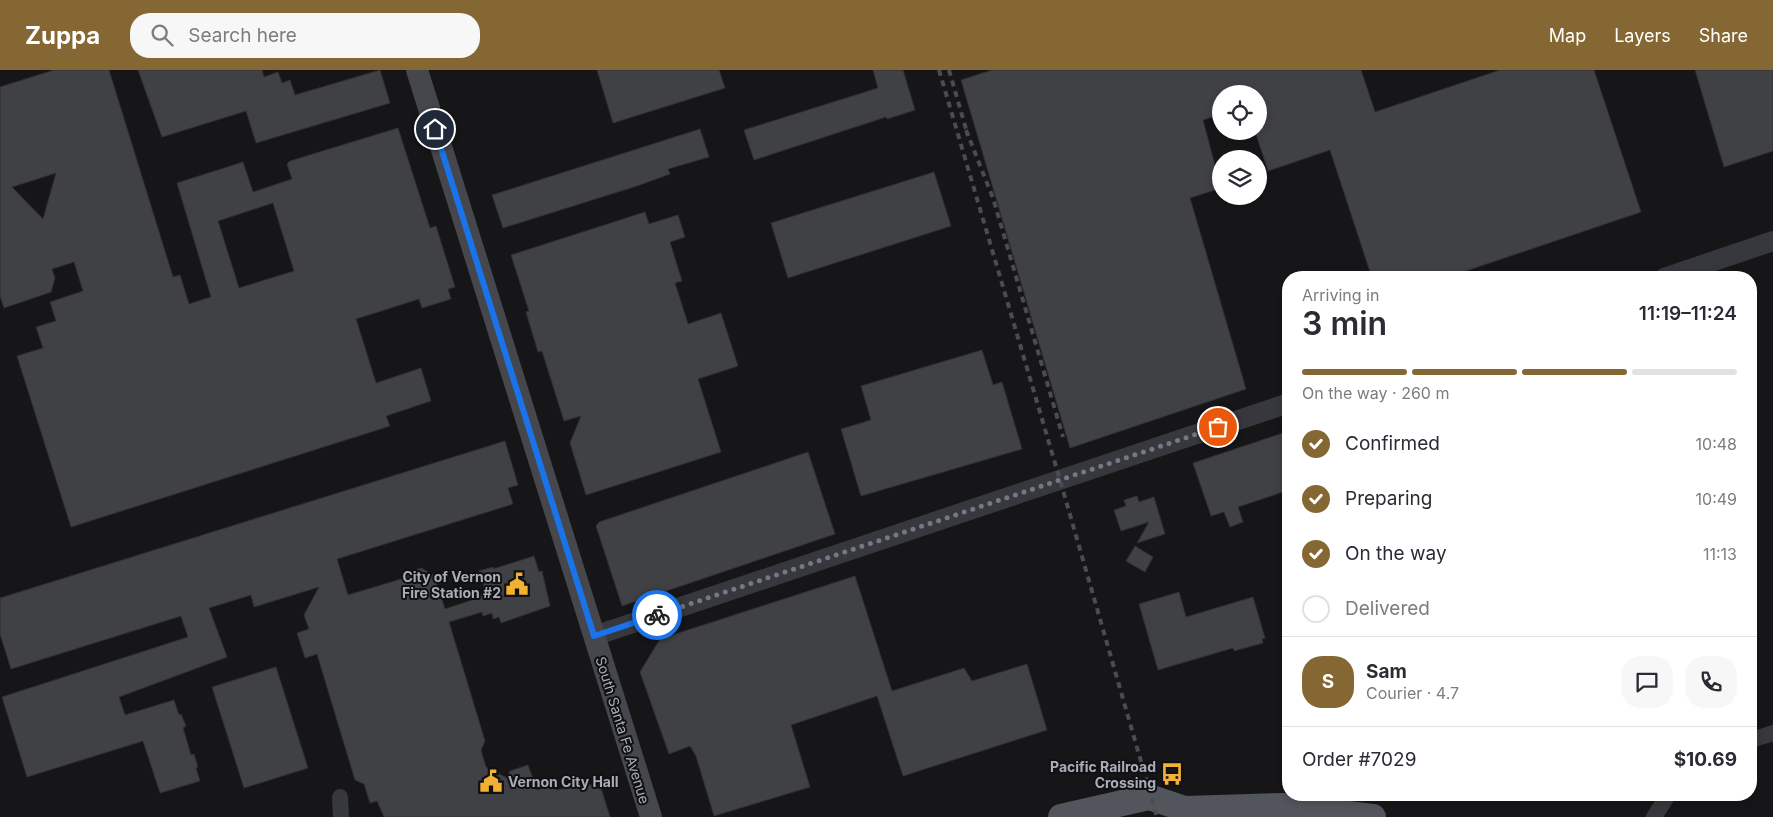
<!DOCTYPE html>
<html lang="en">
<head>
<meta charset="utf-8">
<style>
  body { margin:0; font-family:Inter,sans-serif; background:#f7f7f7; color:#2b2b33; height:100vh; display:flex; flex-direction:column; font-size:19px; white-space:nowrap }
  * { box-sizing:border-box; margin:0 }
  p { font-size:16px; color:#7c7c81 }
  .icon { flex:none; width:28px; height:28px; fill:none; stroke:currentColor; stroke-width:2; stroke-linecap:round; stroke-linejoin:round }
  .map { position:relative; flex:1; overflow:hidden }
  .sheet { position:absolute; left:1282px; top:201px; width:475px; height:530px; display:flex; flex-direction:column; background:#fff; border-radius:20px; box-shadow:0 2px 8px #0003 }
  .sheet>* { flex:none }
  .buttons { position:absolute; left:1212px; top:15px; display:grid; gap:10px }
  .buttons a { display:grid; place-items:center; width:55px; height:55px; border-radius:50%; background:#fff; box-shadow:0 2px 8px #0003; font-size:25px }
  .pin { position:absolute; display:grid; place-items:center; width:42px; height:42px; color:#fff; margin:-21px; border:2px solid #fff; border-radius:50%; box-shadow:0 1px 5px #0007 }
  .courier { position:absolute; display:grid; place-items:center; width:50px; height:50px; margin:-25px; border:4px solid #1a73e8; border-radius:50%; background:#fff; color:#222; box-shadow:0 1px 6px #0007 }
  .summary em { font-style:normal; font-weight:600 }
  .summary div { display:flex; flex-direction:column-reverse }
  .summary { display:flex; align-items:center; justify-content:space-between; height:85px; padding:0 20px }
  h1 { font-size:32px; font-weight:600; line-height:38px }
  .bar { display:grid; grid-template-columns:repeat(4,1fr); gap:8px 5px; align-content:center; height:60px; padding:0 20px }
  .bar i { height:6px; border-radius:4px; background:#e1e1e2 }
  .bar .on { background:#856733 }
  .bar p { grid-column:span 4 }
  .line { display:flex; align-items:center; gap:12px; padding:0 20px; border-top:1px solid #e1e1e2 }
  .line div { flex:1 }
  .round { display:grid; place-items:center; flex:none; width:52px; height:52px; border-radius:20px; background:#f7f7f7 }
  ol { padding:0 20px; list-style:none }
  li { display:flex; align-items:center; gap:15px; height:55px }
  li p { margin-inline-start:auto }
  li .icon { padding:5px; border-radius:50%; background:#856733; color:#fff; stroke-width:4 }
  li:last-child { color:#7c7c81 }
  li i { width:28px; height:28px; border:2px solid #e1e1e2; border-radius:50% }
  header { display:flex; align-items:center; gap:30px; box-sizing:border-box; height:70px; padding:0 25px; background:#856733; color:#fff }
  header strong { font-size:24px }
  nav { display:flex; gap:28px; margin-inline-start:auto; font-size:18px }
  .search { width:350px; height:45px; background:#f7f7f7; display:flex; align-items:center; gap:12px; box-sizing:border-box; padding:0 18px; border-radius:20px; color:#7c7c81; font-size:19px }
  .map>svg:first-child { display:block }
</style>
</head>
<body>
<header>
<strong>Zuppa</strong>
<div class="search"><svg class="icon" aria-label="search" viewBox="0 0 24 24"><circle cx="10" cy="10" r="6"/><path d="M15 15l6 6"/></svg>Search here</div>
<nav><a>Map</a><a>Layers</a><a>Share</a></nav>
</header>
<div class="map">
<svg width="1773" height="747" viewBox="0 0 1773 747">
  <rect width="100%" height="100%" fill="#161618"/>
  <!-- building -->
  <g fill="#404145" stroke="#303034" fill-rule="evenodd">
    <path d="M54 0H109L173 207 180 205 189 234 211 227 177 113 243 92 253 122 292 109 287 94 290 91 398 58 430 158 436 156 455 217 448 219 451 229 422 238 419 229 356 249 376 313 421 298 431 331 386 346 390 356 71 457 17 286 43 278 36 257 56 251 50 232 83 221 74 192 52 199 55 208 51 222 4 238 0 226V17ZM56 103 43 149 12 117ZM273 133 294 201 239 218 218 151Z"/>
    <polygon points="138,0 262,0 264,7 278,2 282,13 290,10 295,25 380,0 390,33 256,73 246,41 162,67"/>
    <polygon points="597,0 719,0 725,18 613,53"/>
    <polygon points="873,0 903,0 915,40 887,49 886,47 754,90 744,60 878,18"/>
    <polygon points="992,0 1361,0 1375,42 1500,0 1594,0 1641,142 1445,208 1372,208 1330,80 1268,101 1255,61 1259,61 1259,24 1221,24 1221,44 1203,50 1221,118 1190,128 1246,319 1070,378 961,10"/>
    <polygon points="1695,0 1773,0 1773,81 1724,97"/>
    <polygon points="700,59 709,87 668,99 670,104 637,116 503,158 492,125"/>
    <polygon points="934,102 951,156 788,208 771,153"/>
    <polygon points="645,142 649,154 678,145 685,167 670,172 682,211 675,213 688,254 721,243 738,296 698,309 721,382 586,425 570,373 581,346 564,351 542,281 538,282 526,242 529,241 528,238 511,185"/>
    <polygon points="982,280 993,315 1002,312 1022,379 861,426 841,359 871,350 861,316"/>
    <polygon points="1289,361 1289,420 1238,437 1243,452 1230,457 1224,442 1211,446 1193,393"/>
    <polygon points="505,371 518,415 508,418 513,434 337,489 348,525 408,507 407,503 421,498 434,505 445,539 478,528 477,525 486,522 479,501 493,497 493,499 534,486 539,502 542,501 550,536 501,553 499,547 493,549 492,543 483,546 482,542 449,552 485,671 481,680 486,697 507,708 510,701 528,695 537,720 555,715 556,720 595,714 597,719 601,718 610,747 384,747 377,731 370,733 364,714 355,710 317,584 305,588 297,563 309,559 304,545 319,517 254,537 251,525 209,538 227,587 119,627 125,645 174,630 179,645 181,644 186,656 183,658 191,685 194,684 198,697 196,698 200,711 160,723 143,671 27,707 2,627 188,567 181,546 11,599 0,564 0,528"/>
    <polygon points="808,382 835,464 622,536 596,456 599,452"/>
    <polygon points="1137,426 1139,432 1154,427 1165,464 1137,473 1149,452 1121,461 1114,440 1126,436 1124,430"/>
    <polygon points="1135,476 1153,487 1145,502 1126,491"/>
    <polygon points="855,506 892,621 964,598 972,611 1027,594 1047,660 903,706 877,626 791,655 810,717 714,746 696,686 690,676 669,684 640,602 660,569"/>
    <polygon points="1179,522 1186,547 1253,527 1265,568 1262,569 1263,573 1234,581 1233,578 1158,600 1139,534"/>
    <polygon points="276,597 308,698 244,718 212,617"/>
  </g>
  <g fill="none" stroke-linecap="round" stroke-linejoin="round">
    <!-- minor -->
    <g stroke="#37383d" stroke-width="16">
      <polyline points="1751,670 1773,663"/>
      <polyline points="340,727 341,747"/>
      <polyline points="1654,747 1668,725"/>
    </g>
    <!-- tertiary -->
    <g stroke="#37383d" stroke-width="20">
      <polyline points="1664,208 1773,171"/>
      <polyline points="594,566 1289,333"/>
    </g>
    <!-- secondary -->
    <polyline stroke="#45474d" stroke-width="22" points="417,0 651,747"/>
    <!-- primary -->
    <polyline stroke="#53555c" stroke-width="26" points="1061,747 1149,727 1185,739 1282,736 1373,747"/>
    <!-- rail -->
    <g stroke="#4a4c52" stroke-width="4" stroke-dasharray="6 5" stroke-linecap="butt">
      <polyline points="939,0 1060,410 1157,747"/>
      <polyline points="949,0 968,66"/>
      <polyline points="966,60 993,128 1063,367"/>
    </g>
  </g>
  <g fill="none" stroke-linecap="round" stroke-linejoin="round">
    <!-- done -->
    <polyline stroke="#757880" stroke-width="5" stroke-dasharray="0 9" points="657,545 1218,357"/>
    <!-- route -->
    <polyline stroke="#1a73e8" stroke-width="6" points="435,59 594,566 657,545"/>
  </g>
  <!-- icons -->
  <defs>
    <symbol id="civic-bare" viewBox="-9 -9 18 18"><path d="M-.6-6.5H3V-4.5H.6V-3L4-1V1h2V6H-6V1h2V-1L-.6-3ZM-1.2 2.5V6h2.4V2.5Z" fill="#f2b134" stroke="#111113" stroke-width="2.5" paint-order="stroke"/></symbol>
    <symbol id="bus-bare" viewBox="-9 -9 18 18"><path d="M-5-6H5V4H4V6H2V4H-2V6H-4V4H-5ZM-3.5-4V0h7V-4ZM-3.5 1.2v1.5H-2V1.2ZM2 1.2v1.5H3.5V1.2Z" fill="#f2b134" stroke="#111113" stroke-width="2.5" paint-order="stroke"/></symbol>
  </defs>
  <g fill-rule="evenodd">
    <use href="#civic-bare" x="501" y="498" width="32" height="32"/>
    <use href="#bus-bare" x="1156" y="688" width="32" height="32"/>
    <use href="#civic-bare" x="475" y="695" width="32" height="32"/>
  </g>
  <g text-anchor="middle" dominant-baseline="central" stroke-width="4" stroke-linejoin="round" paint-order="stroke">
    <!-- poi labels -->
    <g font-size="14" font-weight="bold" fill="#a8adb8" stroke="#111113" text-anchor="end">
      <text x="501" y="506">City of Vernon<tspan x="501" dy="16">Fire Station #2</tspan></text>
      <text x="1156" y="696">Pacific Railroad<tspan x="1156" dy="16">Crossing</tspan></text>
      <text x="508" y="711" text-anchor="start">Vernon City Hall</text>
    </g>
    <!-- street labels -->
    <g font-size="14" fill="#a8adb8" stroke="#111113">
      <text transform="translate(623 660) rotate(73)">South Santa Fe Avenue</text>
    </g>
  </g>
</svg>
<div class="buttons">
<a><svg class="icon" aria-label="locate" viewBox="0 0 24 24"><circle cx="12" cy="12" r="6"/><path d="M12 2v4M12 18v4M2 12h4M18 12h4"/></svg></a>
<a><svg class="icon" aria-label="layers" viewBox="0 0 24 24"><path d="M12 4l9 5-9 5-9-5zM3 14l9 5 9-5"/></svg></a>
</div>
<div class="pin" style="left:1218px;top:357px;background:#ea580c"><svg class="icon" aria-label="bag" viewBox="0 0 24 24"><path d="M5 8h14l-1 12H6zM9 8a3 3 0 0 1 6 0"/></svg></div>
<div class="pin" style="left:435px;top:59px;background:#1f2937"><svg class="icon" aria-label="home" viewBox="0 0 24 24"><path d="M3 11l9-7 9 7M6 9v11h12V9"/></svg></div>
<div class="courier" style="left:657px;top:545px"><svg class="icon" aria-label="bike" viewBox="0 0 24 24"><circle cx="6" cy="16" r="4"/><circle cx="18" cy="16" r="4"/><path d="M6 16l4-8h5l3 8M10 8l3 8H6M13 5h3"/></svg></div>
<section class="sheet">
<div class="summary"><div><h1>3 min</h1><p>Arriving in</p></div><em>11:19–11:24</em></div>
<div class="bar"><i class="on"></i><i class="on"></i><i class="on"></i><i></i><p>On the way · 260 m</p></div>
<ol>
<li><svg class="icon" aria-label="check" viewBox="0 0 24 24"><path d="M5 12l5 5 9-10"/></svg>Confirmed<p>10:48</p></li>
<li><svg class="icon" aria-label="check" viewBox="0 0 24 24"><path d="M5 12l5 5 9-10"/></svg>Preparing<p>10:49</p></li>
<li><svg class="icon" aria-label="check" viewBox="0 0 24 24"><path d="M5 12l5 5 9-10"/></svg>On the way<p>11:13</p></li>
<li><i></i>Delivered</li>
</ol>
<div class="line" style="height:90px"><b class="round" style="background:#856733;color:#fff">S</b><div><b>Sam</b><p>Courier · 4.7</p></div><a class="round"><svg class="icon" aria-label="chat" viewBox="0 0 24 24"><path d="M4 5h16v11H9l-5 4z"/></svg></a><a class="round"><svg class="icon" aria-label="phone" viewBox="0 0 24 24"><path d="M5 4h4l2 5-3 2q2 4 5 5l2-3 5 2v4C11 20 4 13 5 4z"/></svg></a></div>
<div class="line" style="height:65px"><div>Order #7029</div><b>$10.69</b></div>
</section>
</div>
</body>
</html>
